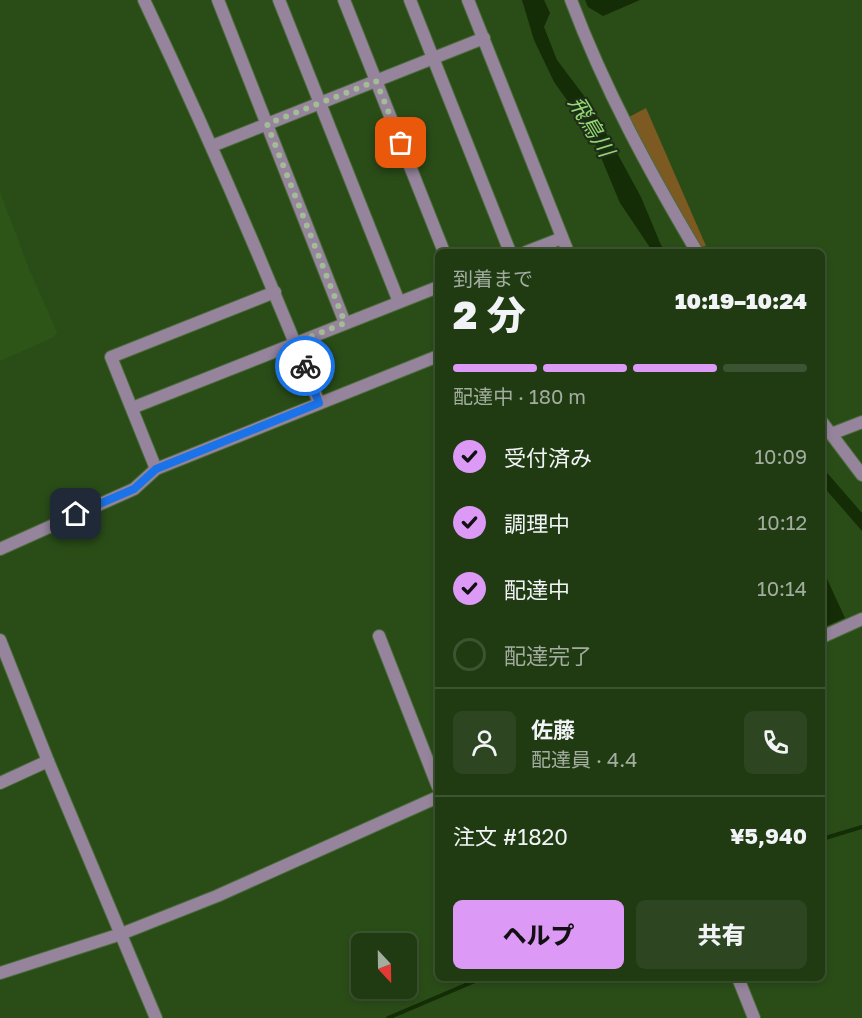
<!DOCTYPE html>
<html lang="ja">
<head>
<meta charset="utf-8">
<style>
  body { margin:0; font-family:"Golos Text","Noto Sans JP",sans-serif; background:#2d4520; color:#f1f3f6; height:100vh; display:flex; flex-direction:column; font-size:22px; white-space:nowrap }
  * { box-sizing:border-box; margin:0 }
  p { font-size:20px; color:#a2ad9f }
  .icon { flex:none; width:33px; height:33px; fill:none; stroke:currentColor; stroke-width:2; stroke-linecap:round; stroke-linejoin:round }
  .map { position:relative; flex:1; overflow:hidden }
  .details { position:absolute; left:435px; top:249px; width:390px; height:732px; display:flex; flex-direction:column; background:#203a12; border-radius:9px; box-shadow:0 3px 9px #0003,0 0 0 2px #3d5432 }
  .details>* { flex:none }
  .needle { width:39px; rotate:158deg }
  .fabs { position:absolute; left:351px; top:933px; display:grid; gap:12px }
  .fabs a { display:grid; place-items:center; width:66px; height:66px; border-radius:9px; background:#203a12; box-shadow:0 3px 9px #0003,0 0 0 2px #3d5432; font-size:30px }
  .pin { position:absolute; display:grid; place-items:center; width:51px; height:51px; color:#fff; margin:-26px; border-radius:12px; box-shadow:0 3px 9px #0006 }
  .courier { position:absolute; display:grid; place-items:center; width:60px; height:60px; margin:-30px; border:4px solid #1a73e8; border-radius:50%; background:#fff; color:#222; box-shadow:0 2px 8px #0007 }
  .summary em { font-style:normal; font-weight:800 }
  .summary div { display:flex; flex-direction:column-reverse }
  .summary { display:flex; align-items:center; justify-content:space-between; height:102px; padding:0 18px }
  h1 { font-size:39px; font-weight:800; line-height:45px }
  .bar { display:grid; grid-template-columns:repeat(4,1fr); gap:9px 6px; align-content:center; height:72px; padding:0 18px }
  .bar i { height:8px; border-radius:4px; background:#3d5432 }
  .bar .on { background:#dc99f5 }
  .bar p { grid-column:span 4 }
  .line { display:flex; align-items:center; gap:15px; padding:0 18px; border-top:2px solid #3d5432 }
  .line div { flex:1 }
  .round { display:grid; place-items:center; flex:none; width:63px; height:63px; border-radius:9px; background:#2d4520 }
  ol { padding:0 18px; list-style:none }
  li { display:flex; align-items:center; gap:18px; height:66px }
  li p { margin-inline-start:auto }
  li .icon { padding:6px; border-radius:50%; background:#dc99f5; color:#111; stroke-width:4 }
  li:last-child { color:#a2ad9f }
  li i { width:33px; height:33px; border:3px solid #3d5432; border-radius:50% }
  .action { display:flex; gap:12px; margin-top:auto; padding:12px 18px }
  .action a { flex:1; height:69px; border-radius:9px; background:#dc99f5; color:#111; font-size:24px; font-weight:800; line-height:69px; text-align:center }
  .action a+a { background:#2d4520; color:#f1f3f6 }
  .map>svg:first-child { display:block }
</style>
</head>
<body>
<div class="map">
<svg width="862" height="1018" viewBox="0 0 862 1018">
  <rect width="100%" height="100%" fill="#2a4d18"/>
  <!-- built -->
  <polygon fill="#2d5518" points="0,192 29,269 57,332 54,337 0,361"/>
  <!-- green -->
  <polygon fill="#7d5a21" points="646,108 706,246 701,247 650,157 629,117"/>
  <!-- water -->
  <g fill="#142d06">
    <polygon points="522,0 544,0 550,13 544,27 557,60 591,105 641,197 661,245 666,252 653,252 620,203 597,148 587,128 554,82 534,40"/>
    <polygon points="585,0 640,0 603,16 588,7"/>
    <polygon points="822,467 862,513 862,531 822,485"/>
    <polygon points="822,568 845,618 822,628"/>
  </g>
  <g fill="none" stroke-linecap="round" stroke-linejoin="round">
    <!-- stream -->
    <g stroke="#142d06" stroke-width="4">
      <polyline points="822,839 862,827"/>
      <polyline points="388,1018 482,978"/>
    </g>
    <defs>
      <g id="minor">
        <path d="M144 0C207 133 265 267 319 403"/>
        <polyline points="218,0 345,323"/>
        <polyline points="279,0 399,302"/>
        <polyline points="344,0 444,252"/>
        <polyline points="410,0 510,252"/>
        <polyline points="468,0 568,252"/>
        <path d="M571 0C604 88 649 171 697 252"/>
        <polyline points="212,146 484,38"/>
        <polyline points="526,252 562,238"/>
        <polyline points="132,408 438,287"/>
        <polyline points="822,422 862,475"/>
        <polyline points="831,434 862,422"/>
        <polyline points="156,469 111,357 275,292"/>
        <polyline points="0,549 134,489 156,469 438,356"/>
        <polyline points="379,636 438,787"/>
        <polyline points="0,640 48,761 156,1018"/>
        <polyline points="0,783 48,761"/>
        <polyline points="0,973 121,934 217,896 438,797"/>
      </g>
      <g id="tertiary">
        <polyline points="822,637 862,619"/>
        <polyline points="738,978 754,1018"/>
      </g>
    </defs>
    <!-- minor casing -->
    <use href="#minor" stroke="#4b6c3b" stroke-width="14"/>
    <!-- tertiary casing -->
    <use href="#tertiary" stroke="#4b6c3b" stroke-width="14"/>
    <!-- minor -->
    <use href="#minor" stroke="#95849c" stroke-width="12"/>
    <!-- tertiary -->
    <use href="#tertiary" stroke="#95849c" stroke-width="12"/>
  </g>
  <g fill="none" stroke-linecap="round" stroke-linejoin="round">
    <!-- done -->
    <polyline stroke="#a2bc95" stroke-width="6" stroke-dasharray="0 10.8" points="305,366 295,343 345,323 267,124 376,81 401,143"/>
    <!-- route -->
    <polyline stroke="#1a73e8" stroke-width="8" points="76,514 134,489 156,469 319,403 305,366"/>
  </g>
  <g text-anchor="middle" dominant-baseline="central" stroke-width="4.5" stroke-linejoin="round" paint-order="stroke">
    <!-- water labels -->
    <g font-size="22" font-style="italic" fill="#94d875" stroke="#1f2e18">
      <text transform="translate(592 126) rotate(59)">飛鳥川</text>
    </g>
  </g>
</svg>
<div class="fabs">
<a><svg class="needle" viewBox="-14 -14 28 28"><path d="M0-13l5 13h-10z" fill="#e53935"/><path d="M0 13l5-13h-10z" fill="#a2ad9f"/></svg></a>
</div>
<div class="pin" style="left:401px;top:143px;background:#ea580c"><svg class="icon" aria-label="bag" viewBox="0 0 24 24"><path d="M5 8h14l-1 12H6zM9 8a3 3 0 0 1 6 0"/></svg></div>
<div class="pin" style="left:76px;top:514px;background:#1f2937"><svg class="icon" aria-label="home" viewBox="0 0 24 24"><path d="M3 11l9-7 9 7M6 9v11h12V9"/></svg></div>
<div class="courier" style="left:305px;top:366px"><svg class="icon" aria-label="bike" viewBox="0 0 24 24"><circle cx="6" cy="16" r="4"/><circle cx="18" cy="16" r="4"/><path d="M6 16l4-8h5l3 8M10 8l3 8H6M13 5h3"/></svg></div>
<section class="details">
<div class="summary"><div><h1>2 分</h1><p>到着まで</p></div><em>10:19–10:24</em></div>
<div class="bar"><i class="on"></i><i class="on"></i><i class="on"></i><i></i><p>配達中 · 180 m</p></div>
<ol>
<li><svg class="icon" aria-label="check" viewBox="0 0 24 24"><path d="M5 12l5 5 9-10"/></svg>受付済み<p>10:09</p></li>
<li><svg class="icon" aria-label="check" viewBox="0 0 24 24"><path d="M5 12l5 5 9-10"/></svg>調理中<p>10:12</p></li>
<li><svg class="icon" aria-label="check" viewBox="0 0 24 24"><path d="M5 12l5 5 9-10"/></svg>配達中<p>10:14</p></li>
<li><i></i>配達完了</li>
</ol>
<div class="line" style="height:108px"><a class="round"><svg class="icon" aria-label="person" viewBox="0 0 24 24"><circle cx="12" cy="8" r="4"/><path d="M4 21q1-7 8-7t8 7"/></svg></a><div><b>佐藤</b><p>配達員 · 4.4</p></div><a class="round"><svg class="icon" aria-label="phone" viewBox="0 0 24 24"><path d="M5 4h4l2 5-3 2q2 4 5 5l2-3 5 2v4C11 20 4 13 5 4z"/></svg></a></div>
<div class="line" style="height:78px"><div>注文 #1820</div><b>¥5,940</b></div>
<div class="action"><a>ヘルプ</a><a>共有</a></div>
</section>
</div>
</body>
</html>
